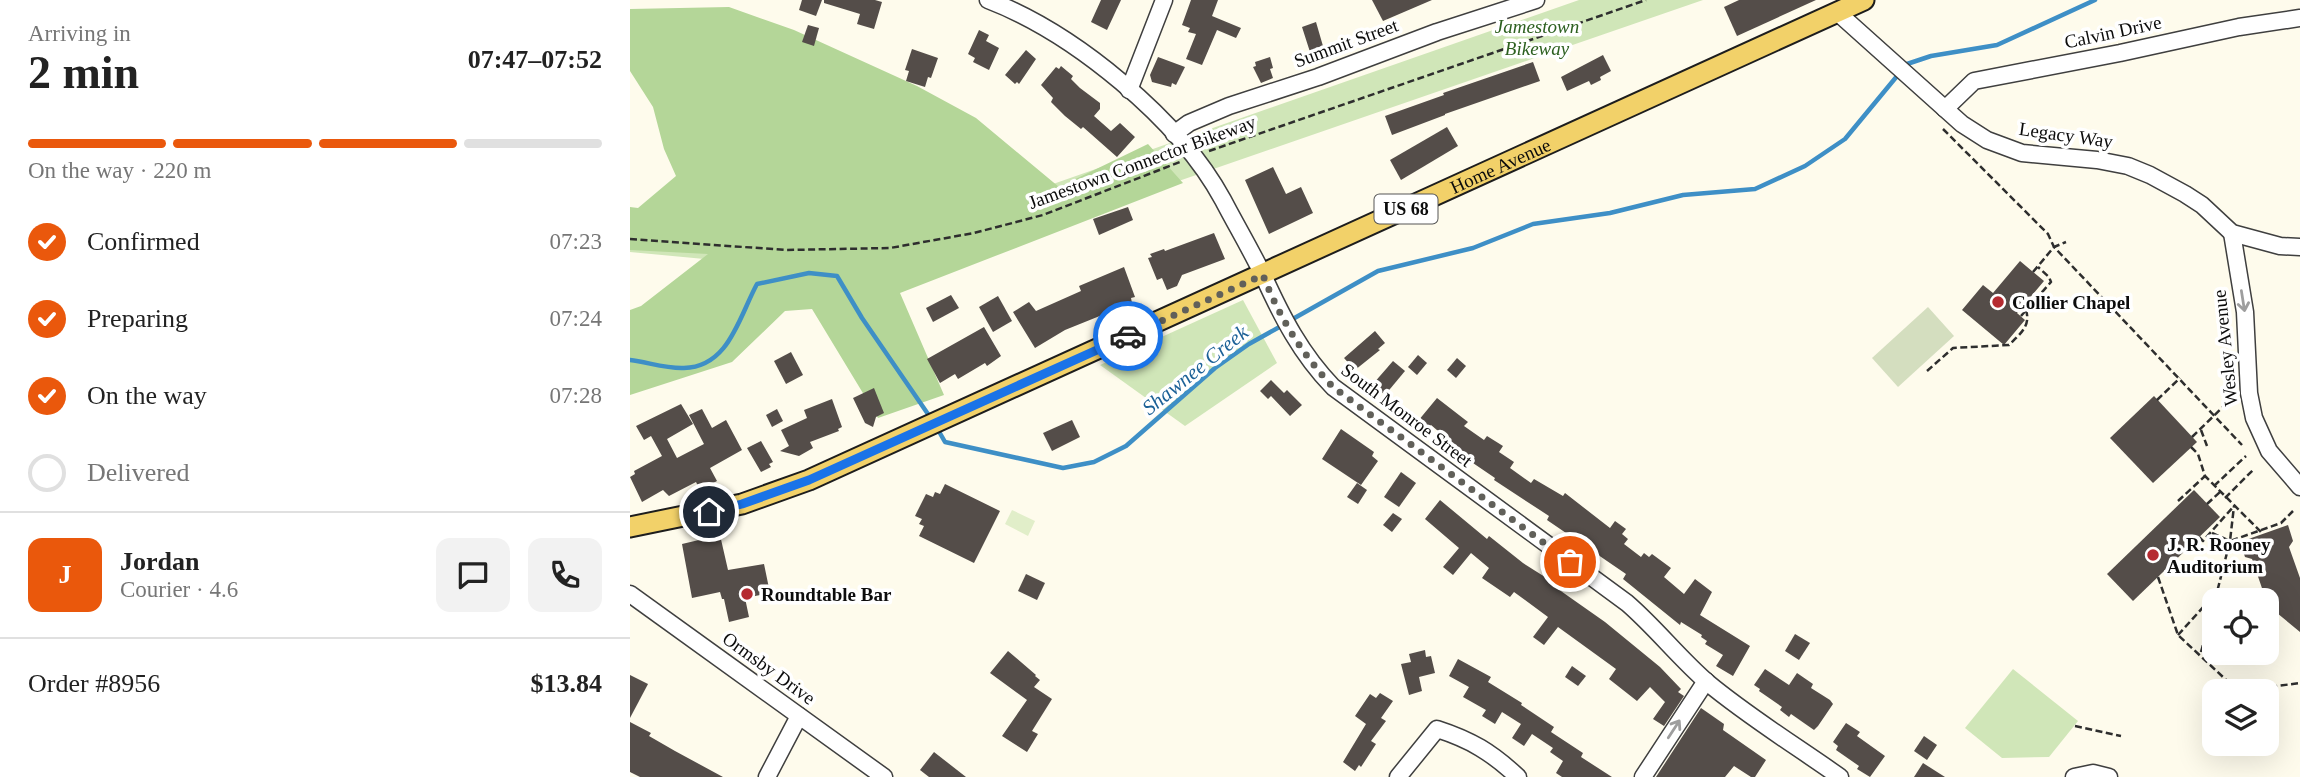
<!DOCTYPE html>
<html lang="en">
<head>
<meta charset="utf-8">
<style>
  body { margin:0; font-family:"Times New Roman",serif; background:#f2f2f2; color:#222; height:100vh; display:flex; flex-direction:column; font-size:26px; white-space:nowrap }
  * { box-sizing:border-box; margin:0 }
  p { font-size:23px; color:#767676 }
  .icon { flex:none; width:38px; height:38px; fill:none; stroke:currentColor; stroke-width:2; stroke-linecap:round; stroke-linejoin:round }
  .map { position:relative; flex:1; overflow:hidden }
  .details { display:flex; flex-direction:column; background:#fff; width:630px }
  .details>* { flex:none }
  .fabs { position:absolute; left:1572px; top:588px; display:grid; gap:14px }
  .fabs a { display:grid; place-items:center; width:77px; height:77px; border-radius:14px; background:#fff; box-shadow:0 7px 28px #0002; font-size:35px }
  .pin { position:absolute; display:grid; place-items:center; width:60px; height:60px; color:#fff; margin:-30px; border:4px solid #fff; border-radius:50%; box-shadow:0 2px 7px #0007 }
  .courier { position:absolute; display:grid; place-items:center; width:70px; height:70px; margin:-35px; border:5px solid #1a73e8; border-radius:50%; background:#fff; color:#222; box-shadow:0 2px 9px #0007 }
  .overview em { font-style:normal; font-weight:800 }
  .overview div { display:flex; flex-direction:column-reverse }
  .overview { display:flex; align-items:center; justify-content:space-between; height:119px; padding:0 28px }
  h1 { font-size:46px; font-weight:800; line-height:52px }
  .bar { display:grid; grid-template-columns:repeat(4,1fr); gap:10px 7px; align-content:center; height:84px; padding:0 28px }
  .bar i { height:9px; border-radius:5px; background:#e0e0e0 }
  .bar .current { background:#ea580c }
  .bar p { grid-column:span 4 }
  .line { display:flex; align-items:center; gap:18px; padding:0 28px; border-top:2px solid #e0e0e0 }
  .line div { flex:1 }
  .round { display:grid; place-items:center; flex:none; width:74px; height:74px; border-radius:14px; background:#f2f2f2 }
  ol { padding:0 28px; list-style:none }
  li { display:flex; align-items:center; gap:21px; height:77px }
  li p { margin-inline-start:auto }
  li .icon { padding:7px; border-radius:50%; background:#ea580c; color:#fff; stroke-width:4 }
  li:last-child { color:#767676 }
  li i { width:38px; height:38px; border:4px solid #e0e0e0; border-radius:50% }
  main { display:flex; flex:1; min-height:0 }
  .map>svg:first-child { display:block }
</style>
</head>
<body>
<main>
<section class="details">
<div class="overview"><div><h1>2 min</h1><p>Arriving in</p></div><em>07:47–07:52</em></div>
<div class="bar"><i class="current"></i><i class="current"></i><i class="current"></i><i></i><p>On the way · 220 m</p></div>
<ol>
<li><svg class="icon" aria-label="check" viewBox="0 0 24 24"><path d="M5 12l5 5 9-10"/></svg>Confirmed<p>07:23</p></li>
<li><svg class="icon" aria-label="check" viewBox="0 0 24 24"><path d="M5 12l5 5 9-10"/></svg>Preparing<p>07:24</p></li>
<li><svg class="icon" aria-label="check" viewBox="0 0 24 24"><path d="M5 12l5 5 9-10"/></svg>On the way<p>07:28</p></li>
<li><i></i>Delivered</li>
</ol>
<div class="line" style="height:126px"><b class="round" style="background:#ea580c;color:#fff">J</b><div><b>Jordan</b><p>Courier · 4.6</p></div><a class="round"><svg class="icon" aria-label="chat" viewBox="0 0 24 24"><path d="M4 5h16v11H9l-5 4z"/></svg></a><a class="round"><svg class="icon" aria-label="phone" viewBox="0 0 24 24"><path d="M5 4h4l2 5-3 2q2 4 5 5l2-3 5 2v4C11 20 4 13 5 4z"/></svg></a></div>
<div class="line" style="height:91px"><div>Order #8956</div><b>$13.84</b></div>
</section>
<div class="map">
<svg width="1670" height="777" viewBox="0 0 1670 777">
  <rect width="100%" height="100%" fill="#fefbec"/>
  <!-- green -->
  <g fill="#d0e6b8">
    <polygon points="949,0 1073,0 514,193 85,260 0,252 0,225 380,199"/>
    <polygon points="613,300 647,363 555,426 470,365"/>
    <polygon points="1383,669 1448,721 1419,757 1372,758 1335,728"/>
  </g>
  <!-- forest -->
  <polygon fill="#b4d698" points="99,7 164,30 287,86 346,118 429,187 518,144 553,183 270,293 314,395 248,418 182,309 155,311 102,362 0,395 0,310 11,306 78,254 0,250 0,207 8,208 46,176 34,149 23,107 0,71 0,9"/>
  <!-- cemetery -->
  <polygon fill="#d4debf" points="1298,307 1324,336 1268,387 1242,358"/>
  <!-- pitch -->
  <polygon fill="#e1eec9" points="382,510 405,521 398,536 375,524"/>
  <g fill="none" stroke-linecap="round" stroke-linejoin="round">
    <!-- stream -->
    <g stroke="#3e8fc6" stroke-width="4.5">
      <polyline points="661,320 748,271 843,248 903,224 980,213 1053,195 1125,189 1175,166 1215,139 1277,64 1301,56 1367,45 1465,0"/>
      <path d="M0 360C17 362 37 369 54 368 99 367 109 317 127 284L179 273 207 276 232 318 300 417"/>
      <polyline points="307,428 315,442 433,468 464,462 496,446 585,368 619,344 653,325"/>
    </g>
  </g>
  <!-- building -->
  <g fill="#544d49">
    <polygon points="172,0 192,0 186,16 169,10"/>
    <polygon points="194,0 245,0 252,2 244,29 227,24 230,14 194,3"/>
    <polygon points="471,0 491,0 477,30 461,22"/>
    <polygon points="561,0 588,0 582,16 611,28 606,38 587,30 572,65 556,59 566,34 558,32 560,28 552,25"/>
    <polygon points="742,0 802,0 753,21"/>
    <polygon points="1109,0 1186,0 1107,36 1094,7"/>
    <polygon points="686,22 695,53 684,56 683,52 680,52 672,27"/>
    <polygon points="178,25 189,28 184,46 172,42"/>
    <polygon points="349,30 359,35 356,41 369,48 359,70 343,62 345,58 338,54"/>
    <polygon points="282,49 308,58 301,78 298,77 295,87 276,81 279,71 275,70"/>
    <polygon points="396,50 406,59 389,84 387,82 385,84 375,75"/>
    <polygon points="973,55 981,71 970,77 971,80 961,85 959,81 937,91 931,77"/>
    <polygon points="528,57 555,67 546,85 542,83 541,87 522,82 520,75"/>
    <polygon points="640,57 643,68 640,69 643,78 631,83 623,67 626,66 625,62"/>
    <polygon points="903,62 910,81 815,114 815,115 762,135 755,116 814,95 813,93"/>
    <polygon points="431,66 443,76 441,79 450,88 470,103 470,109 464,116 481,131 490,123 505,137 487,157 453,127 451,129 435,116 421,102 423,98 411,85 426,67 429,69"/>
    <polygon points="817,127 828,146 771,180 760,160"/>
    <polygon points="643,167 656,194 671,187 683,213 639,234 615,180"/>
    <polygon points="498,207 503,220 469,235 463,219"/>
    <polygon points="584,233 595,259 552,275 547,286 537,290 532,278 527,280 518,258 522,257 520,254 534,249 535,251"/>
    <polygon points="1390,261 1414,281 1387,313 1395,320 1374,345 1332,310 1353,285 1363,293"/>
    <polygon points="494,267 505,297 501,298 502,303 435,330 405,348 383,312 399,302 406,311 451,291 449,286"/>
    <polygon points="321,295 329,308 303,322 296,308"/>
    <polygon points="368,296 382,321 363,332 349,307"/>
    <polygon points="354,327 371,356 357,366 355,363 328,379 325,374 310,383 297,359"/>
    <polygon points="745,331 755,343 748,349 750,350 725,370 714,358"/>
    <polygon points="161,352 173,375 156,384 144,361"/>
    <polygon points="788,355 797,363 787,375 778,367"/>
    <polygon points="827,358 836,366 826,378 817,370"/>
    <polygon points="763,361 775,371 755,395 743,384"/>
    <polygon points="641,380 654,393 657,390 672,405 660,416 641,396 638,399 630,391"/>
    <polygon points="244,388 254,413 246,417 243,427 235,423 223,398"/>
    <polygon points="1524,396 1567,442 1523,483 1480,438"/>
    <polygon points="807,398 838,422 834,426 854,440 857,436 873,446 869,452 884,462 880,468 901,483 904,479 933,496 935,493 980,528 985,521 996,529 992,534 998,539 994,544 1011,557 1014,553 1019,557 1022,554 1041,568 1034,577 1054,594 1065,579 1082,592 1070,615 1120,646 1103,676 1086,666 1093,655 1075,644 1077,641 1071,637 1072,635 1051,622 1050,625 993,579 996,574 917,520 919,516 864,480 865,478 840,461 841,459 801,425 798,429 788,421"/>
    <polygon points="202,399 212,427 208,429 209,431 180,442 183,448 169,456 150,451 159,446 151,430 177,418 174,410"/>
    <polygon points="51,404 63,424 37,439 47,458 74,444 59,415 72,409 82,428 96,420 112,450 80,468 87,481 70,490 66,482 39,496 33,490 12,502 0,477 5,474 4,471 32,456 21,436 14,440 6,426"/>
    <polygon points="147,409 153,421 142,427 136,415"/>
    <polygon points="442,420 450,437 422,451 413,433"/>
    <polygon points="711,429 744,452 742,456 748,461 731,485 692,459"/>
    <polygon points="131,441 143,462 139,464 141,467 131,472 117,448"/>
    <polygon points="771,472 786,483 769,507 754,497"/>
    <polygon points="727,483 737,490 728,504 717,497"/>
    <polygon points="315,484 370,511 344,563 289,536 294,526 289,524 292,519 285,516 296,494 303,497 305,492 310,494"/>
    <polygon points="1564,490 1590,517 1503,601 1477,574"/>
    <polygon points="810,500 857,539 859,536 893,563 915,577 929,588 928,589 975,622 1030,667 1051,689 1048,692 1054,696 1034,726 1023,719 1035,702 1020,687 1007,701 979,679 986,669 928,627 914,645 903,637 918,617 884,592 880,597 852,578 859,568 841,553 823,575 813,567 829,548 795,519"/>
    <polygon points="763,513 772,519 762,532 753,525"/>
    <polygon points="1658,525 1663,541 1659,547 1670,578 1670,632 1636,604 1636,600 1633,600 1634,594 1622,559 1615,557 1610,542"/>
    <polygon points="90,535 98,570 134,564 140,593 115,598 119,617 99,622 94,599 92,599 90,592 62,598 52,544"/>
    <polygon points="396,574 415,583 407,600 388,591"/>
    <polygon points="1165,634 1180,643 1169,660 1155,651"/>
    <polygon points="795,650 796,657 801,656 805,673 789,677 792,691 779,695 771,664 781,662 779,654"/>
    <polygon points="378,651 406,675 405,676 410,680 404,687 422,699 402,731 408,734 397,752 372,736 397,700 360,673"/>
    <polygon points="828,659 861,677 858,682 892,703 891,705 924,727 921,732 953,753 951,757 982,777 932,777 926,773 933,761 920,752 923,748 902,734 894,746 882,738 891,724 872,712 865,724 852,716 856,710 833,697 839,687 819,676"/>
    <polygon points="942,666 956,676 948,686 935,677"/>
    <polygon points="1135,669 1159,685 1167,673 1183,684 1181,688 1200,700 1203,704 1188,726 1184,730 1161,714 1159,717 1150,710 1152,707 1129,691 1130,689 1124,685"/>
    <polygon points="0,675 18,684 0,718"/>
    <polygon points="750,693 763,701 751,718 756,721 741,741 746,744 731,767 729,765 725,771 713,762 736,724 725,716 740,694 746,698"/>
    <polygon points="1071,708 1094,724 1093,730 1136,760 1125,777 1121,777 1104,766 1095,777 1026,777"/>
    <polygon points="0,722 21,733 19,736 45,751 93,777 10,777 0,772"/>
    <polygon points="1216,723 1230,732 1227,736 1255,756 1240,777 1227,769 1229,766 1206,750 1208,746 1203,742"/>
    <polygon points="1294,736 1307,745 1297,760 1284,751"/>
    <polygon points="304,752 336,777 299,777 290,770"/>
    <polygon points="1293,763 1315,777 1284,777"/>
  </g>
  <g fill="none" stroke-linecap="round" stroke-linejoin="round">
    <defs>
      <g id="minor">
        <path d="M358 0C444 33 549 119 593 200 606 225 621 250 633 275 652 317 671 354 703 387L997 603C1026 628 1049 658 1078 683 1119 717 1166 746 1210 777"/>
        <polyline points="1207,12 1332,124 1357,140 1392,153 1467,160 1498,166 1520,175 1555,194 1572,205 1602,233 1650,246 1670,247"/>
        <polyline points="499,90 534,0"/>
        <polyline points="1315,109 1344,81 1490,53 1609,27 1670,18"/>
        <polyline points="544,134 559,123 599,106 688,77 807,32 906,0"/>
        <polyline points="1602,233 1615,312 1619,393 1624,418 1639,451 1670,487"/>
        <polyline points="0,594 254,777"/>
        <polyline points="137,777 169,716"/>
        <path d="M768 777 807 729C841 740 861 752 888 777"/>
        <polyline points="1013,777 1076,681"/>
        <polyline points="1444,777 1463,773 1479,777"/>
      </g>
      <g id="major">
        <path id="s1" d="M0 527 112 504 179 480 1234 0"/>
      </g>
    </defs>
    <!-- minor casing -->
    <use href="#minor" stroke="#3f3f3f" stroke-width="19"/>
    <!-- major casing -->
    <use href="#major" stroke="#1d1d1d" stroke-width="23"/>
    <!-- path -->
    <g stroke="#2e2e2e" stroke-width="2.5" stroke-dasharray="7 3.5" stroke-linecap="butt">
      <polyline points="1313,129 1418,234 1424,247 1612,445"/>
      <polyline points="579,151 1016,0"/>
      <polyline points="0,239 156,250 260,248 344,233 413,215 550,162"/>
      <polyline points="1403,272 1424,247 1436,242"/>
      <polyline points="1391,316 1421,282 1419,277 1408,267"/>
      <path d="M1297 371 1323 348 1379 345C1390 334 1401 326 1396 310"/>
      <polyline points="1527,400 1550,378"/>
      <polyline points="1571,430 1577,446"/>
      <polyline points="1562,437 1598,402"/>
      <polyline points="1561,447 1568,454 1575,476 1633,534"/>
      <polyline points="1584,486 1616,456"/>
      <polyline points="1595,498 1624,469"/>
      <polyline points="1548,501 1575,476"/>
      <polyline points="1577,504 1590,492"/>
      <polyline points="1582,533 1600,541 1651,523 1663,511"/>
      <polyline points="1569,537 1573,541 1604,506"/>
      <polyline points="1528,577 1548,635 1608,691"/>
      <polyline points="1585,600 1600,541 1604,506"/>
      <polyline points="1548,635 1585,594"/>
      <polyline points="1571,652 1584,605"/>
      <polyline points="1609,691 1670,683"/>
      <polyline points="1445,726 1491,736"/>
    </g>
    <!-- minor -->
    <use href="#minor" stroke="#fff" stroke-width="16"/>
    <!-- major -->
    <use href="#major" stroke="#f2d169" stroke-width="19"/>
  </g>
  <!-- one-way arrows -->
  <defs><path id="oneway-shaft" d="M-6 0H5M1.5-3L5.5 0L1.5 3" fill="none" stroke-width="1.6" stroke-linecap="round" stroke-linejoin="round" transform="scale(1.75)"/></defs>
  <g stroke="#9e9e9e">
    <use href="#oneway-shaft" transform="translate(1613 301) rotate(81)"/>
    <use href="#oneway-shaft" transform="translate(1044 729) rotate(-57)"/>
  </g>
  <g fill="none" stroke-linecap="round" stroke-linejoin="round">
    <!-- done -->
    <path stroke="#61605a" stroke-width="7" stroke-dasharray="0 12.6" d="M498 336 633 275C649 317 672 354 703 387L940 562"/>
    <!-- route -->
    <polyline stroke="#1a73e8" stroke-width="9" points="79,512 112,504 179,480 498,336"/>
  </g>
  <!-- markers -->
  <g fill="#b52b31" stroke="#fff" stroke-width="2.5">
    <circle cx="1368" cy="302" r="7"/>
    <circle cx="1523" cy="555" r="7"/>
    <circle cx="117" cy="594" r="7"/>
  </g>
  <g text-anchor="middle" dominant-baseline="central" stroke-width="7" stroke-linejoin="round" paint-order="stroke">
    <!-- shield labels -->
    <rect fill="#fff" stroke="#555" stroke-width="2" x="744.5" y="194.5" width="63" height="29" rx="5"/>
    <g font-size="18" font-weight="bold" fill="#0c0c0c">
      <text x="776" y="209">US 68</text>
    </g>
    <!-- park labels -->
    <g font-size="19" font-style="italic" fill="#2d6020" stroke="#fff">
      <text x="907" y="26">Jamestown<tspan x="907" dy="22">Bikeway</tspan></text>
    </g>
    <!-- street labels -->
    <g font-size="19" fill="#0c0c0c" stroke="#fff">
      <text transform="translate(1483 32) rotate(-12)">Calvin Drive</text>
      <text transform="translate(716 43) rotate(-20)">Summit Street</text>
      <text transform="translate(1436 135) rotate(8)">Legacy Way</text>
      <text transform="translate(512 162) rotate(-20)">Jamestown Connector Bikeway</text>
      <text stroke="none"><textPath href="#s1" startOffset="945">Home Avenue</textPath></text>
      <text transform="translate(1595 348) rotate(-96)">Wesley Avenue</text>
      <text transform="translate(777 415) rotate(37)">South Monroe Street</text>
      <text transform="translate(139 668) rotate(36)">Ormsby Drive</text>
    </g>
    <!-- poi labels -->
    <g font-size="19" font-weight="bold" fill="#0c0c0c" stroke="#fff" text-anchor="start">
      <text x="1382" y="302">Collier Chapel</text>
      <text x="1537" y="544">J. R. Rooney<tspan x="1537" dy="22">Auditorium</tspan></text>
      <text x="131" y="594">Roundtable Bar</text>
    </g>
    <!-- water labels -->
    <g font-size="21" font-style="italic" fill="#1c6197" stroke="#fff">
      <text transform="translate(565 370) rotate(-39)">Shawnee Creek</text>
    </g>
  </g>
</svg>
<div class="fabs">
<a><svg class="icon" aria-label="locate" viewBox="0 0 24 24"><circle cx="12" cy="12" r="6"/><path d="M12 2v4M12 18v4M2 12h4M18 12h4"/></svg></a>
<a><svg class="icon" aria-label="layers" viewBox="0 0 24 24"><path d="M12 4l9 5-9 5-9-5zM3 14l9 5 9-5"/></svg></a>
</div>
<div class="pin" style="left:940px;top:562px;background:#ea580c"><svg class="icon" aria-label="bag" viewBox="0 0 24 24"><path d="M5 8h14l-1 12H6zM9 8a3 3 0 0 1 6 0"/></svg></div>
<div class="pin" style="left:79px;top:512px;background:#1f2937"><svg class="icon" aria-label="home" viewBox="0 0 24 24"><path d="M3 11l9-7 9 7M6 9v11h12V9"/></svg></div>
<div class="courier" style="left:498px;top:336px"><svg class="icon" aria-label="car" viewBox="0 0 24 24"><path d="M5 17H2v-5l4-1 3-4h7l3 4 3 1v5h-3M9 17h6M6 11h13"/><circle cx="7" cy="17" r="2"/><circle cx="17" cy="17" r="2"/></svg></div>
</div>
</main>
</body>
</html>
